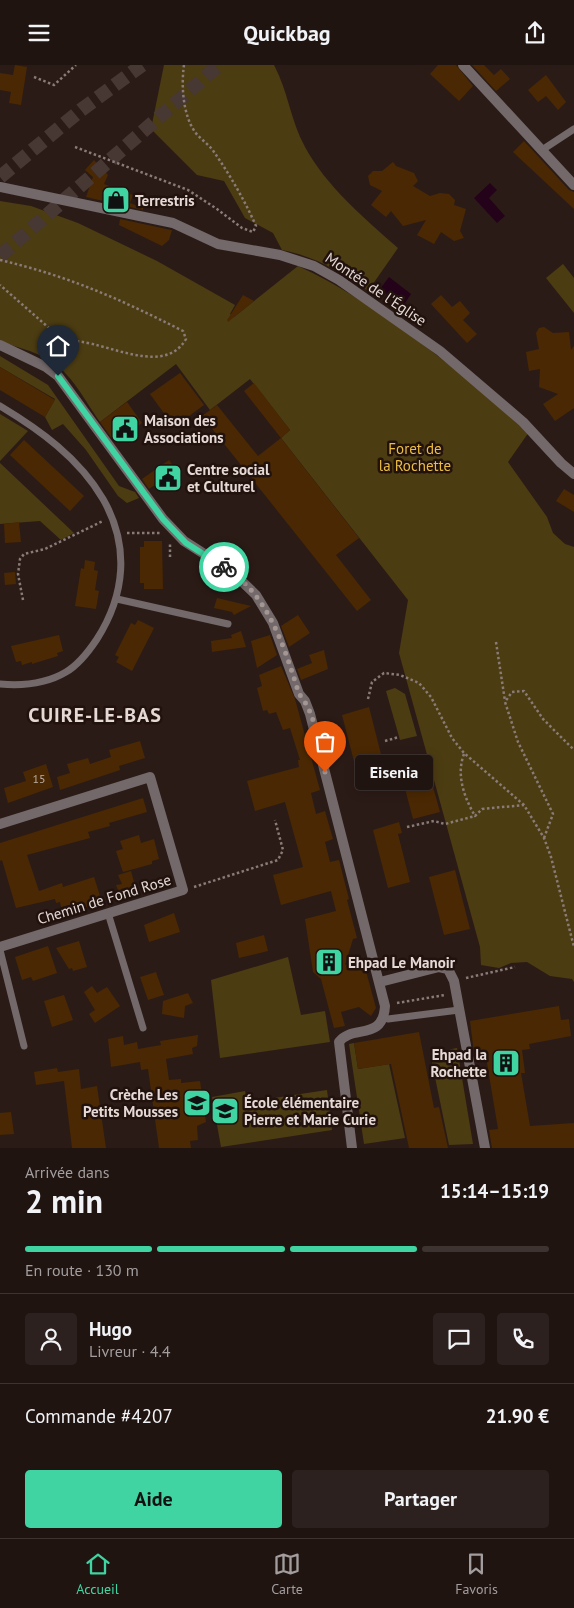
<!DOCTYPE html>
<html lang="fr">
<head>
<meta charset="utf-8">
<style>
  body { margin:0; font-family:"PT Sans",sans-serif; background:#2d211f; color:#f1f3f6; height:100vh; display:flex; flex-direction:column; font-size:19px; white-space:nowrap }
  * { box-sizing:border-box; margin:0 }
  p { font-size:16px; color:#a29e9f }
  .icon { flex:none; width:28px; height:28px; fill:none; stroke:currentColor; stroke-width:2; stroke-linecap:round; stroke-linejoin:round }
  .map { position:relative; height:1083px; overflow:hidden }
  .side { display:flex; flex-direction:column; background:#201411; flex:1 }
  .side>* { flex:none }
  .pin { position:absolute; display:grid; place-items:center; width:42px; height:42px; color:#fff; margin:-51px -21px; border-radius:50% 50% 50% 0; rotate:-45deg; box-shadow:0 0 5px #0007 }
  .pin .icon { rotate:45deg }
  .courier { position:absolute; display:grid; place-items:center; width:50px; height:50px; margin:-25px; border:4px solid #3fd4a2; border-radius:50%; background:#fff; color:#222; box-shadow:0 1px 6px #0007 }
  .bubble { position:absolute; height:35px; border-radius:5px; background:#201411; box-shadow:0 2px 12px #0003,0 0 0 1px #3d3331; font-size:16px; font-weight:800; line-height:35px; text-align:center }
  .head em { font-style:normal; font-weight:800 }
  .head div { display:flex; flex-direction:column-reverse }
  .head { display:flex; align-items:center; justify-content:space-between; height:85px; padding:0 25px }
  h1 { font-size:32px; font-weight:800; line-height:38px }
  .bar { display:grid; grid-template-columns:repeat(4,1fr); gap:8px 5px; align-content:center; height:60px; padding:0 25px }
  .bar i { height:6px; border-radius:4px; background:#3d3331 }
  .bar .on { background:#3fd4a2 }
  .bar p { grid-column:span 4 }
  .line { display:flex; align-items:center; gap:12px; padding:0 25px; border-top:1px solid #3d3331 }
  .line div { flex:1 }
  .round { display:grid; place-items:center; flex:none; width:52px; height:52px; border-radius:5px; background:#2d211f }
  .primary-button { display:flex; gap:10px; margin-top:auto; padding:10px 25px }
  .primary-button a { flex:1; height:58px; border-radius:5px; background:#3fd4a2; color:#111; font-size:20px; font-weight:800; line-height:58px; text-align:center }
  .primary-button a+a { background:#2d211f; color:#f1f3f6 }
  header { display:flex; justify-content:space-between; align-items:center; height:65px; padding:0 25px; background:#201411; font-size:22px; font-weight:800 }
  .dock { display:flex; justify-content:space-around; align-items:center; height:70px; border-top:1px solid #3d3331; background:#201411; font-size:14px; color:#a29e9f }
  .dock a { display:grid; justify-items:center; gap:2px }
  .dock .on { color:#3fd4a2 }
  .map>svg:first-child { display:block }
</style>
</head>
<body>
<header><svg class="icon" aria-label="menu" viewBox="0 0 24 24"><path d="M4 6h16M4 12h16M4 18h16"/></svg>Quickbag<svg class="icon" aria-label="share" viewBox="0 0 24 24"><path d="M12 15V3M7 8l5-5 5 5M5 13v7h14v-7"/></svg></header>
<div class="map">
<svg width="574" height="1083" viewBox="0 0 574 1083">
  <rect width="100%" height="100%" fill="#2b1b17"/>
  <!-- green -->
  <g fill="#4c3c12">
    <path d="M164 0H274C288 26 291 57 305 82 326 121 365 154 398 183L368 226C339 206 317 192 282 185L273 168 245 153 224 116 197 110 151 64Z"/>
    <path d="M0 136 31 141 78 158 157 196 235 240 230 249 234 252 298 201C384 241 457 306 529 367L508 397 547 452 553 468 565 479 574 482V917L572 914 550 911 527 897 511 898 499 903 481 900 480 882 399 588 408 535 281 373 290 365 250 314 210 345 176 299 100 357C85 336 71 307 48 294 33 286 16 282 0 276Z"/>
    <polygon points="563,199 574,213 574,248 546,213"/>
    <polygon points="0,291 48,320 119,421 135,427 139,433 127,438 118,431 86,385 63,359 52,365 45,352 55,334 0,302"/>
    <polygon points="0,349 28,366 0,396"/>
    <polygon points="0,398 74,468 61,475 40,456 0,459"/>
    <polygon points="395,623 405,629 417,671 400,675 386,626"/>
    <polygon points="288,892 301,950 325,946 330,977 220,993 211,915"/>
    <polygon points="354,978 358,1004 389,999 405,1073 364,1079 349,979"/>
    <polygon points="457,983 473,1079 449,1080 430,988"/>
    <polygon points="327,1025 332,1065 221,1082 212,1032 245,1026 249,1048 248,1037"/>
  </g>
  <!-- water -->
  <g fill="#24021a">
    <polygon points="490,118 497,125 489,133 505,151 497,158 474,133"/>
    <polygon points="389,212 411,229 403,241 380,224"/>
  </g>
  <!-- building -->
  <g fill="#4a2803">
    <polygon points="15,0 27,2 21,40 9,38 11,27 0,25 0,8 13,10"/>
    <polygon points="438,0 456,0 473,21 459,36 430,9"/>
    <polygon points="472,0 484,0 494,10 501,4 510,14 496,26"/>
    <polygon points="546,10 566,37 558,45 546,31 538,37 528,25"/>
    <polygon points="524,76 569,125 574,127 574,144 513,87"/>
    <polygon points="94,95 108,110 104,119 133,130 130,138 143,143 143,145 86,132 93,112 85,105"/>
    <polygon points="393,97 396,101 414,108 418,116 413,121 430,131 440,128 449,129 455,135 454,140 466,144 460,166 464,173 454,176 441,167 434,179 417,170 426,155 403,161 391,146 386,152 371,140 382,126 370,120 368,111 373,106 382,106"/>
    <polygon points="120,154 171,165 172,165 169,175 162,181 119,160"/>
    <polygon points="243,230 254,236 228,257 227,255"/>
    <polygon points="441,230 452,242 460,236 470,248 463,255 477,269 467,278 431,239"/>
    <polygon points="544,262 553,268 569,267 571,285 574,281 574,343 555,356 543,339 558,329 539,322 540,304 529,306 526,287 539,284 536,268 539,263"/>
    <polygon points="0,302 55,335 45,352 0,325"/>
    <polygon points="180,308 204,340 174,362 150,329"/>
    <polygon points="254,318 290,365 281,373 244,326"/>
    <polygon points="127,337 142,358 115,378 100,357"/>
    <polygon points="217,340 258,391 281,373 359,473 336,490 371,535 357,546 202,351"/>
    <polygon points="24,375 84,431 70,446 10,390"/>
    <polygon points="169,395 176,405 149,424 142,414"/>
    <polygon points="564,424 574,430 574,447 556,436"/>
    <polygon points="19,457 21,477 5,478 4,459"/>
    <polygon points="144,476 162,476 163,524 144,524 144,518 140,518 140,482 144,482"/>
    <polygon points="85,495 95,497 94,505 98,506 95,525 99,526 96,544 75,541 81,503 84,504"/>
    <polygon points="15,507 16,519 5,520 4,508"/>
    <polygon points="217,533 251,541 234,550 232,547 214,543"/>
    <polygon points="298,550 310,568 289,582 281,561"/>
    <polygon points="138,555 154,563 132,606 116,597 119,592 115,590 131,558 135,560"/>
    <polygon points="241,566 246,582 212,587 211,576 232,573 231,570"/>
    <polygon points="59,570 63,586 57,588 58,591 32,599 32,597 22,600 21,596 16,597 11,581"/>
    <polygon points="270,570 277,590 257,603 251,576"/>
    <polygon points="324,585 328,604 301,615 297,604 312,598 309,590"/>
    <polygon points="281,601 295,634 320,725 311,728 316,749 325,746 333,774 325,777 330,797 339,795 349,834 347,835 357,873 353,874 345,900 363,895 376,943 371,951 359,942 341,947 345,961 334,963 321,914 313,907 305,854 336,846 331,826 281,840 273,810 303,802 285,737 255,746 247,716 299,702 298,695 300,695 290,663 283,665 276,647 269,649 267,645 263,646 257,623 262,621 259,610"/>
    <polygon points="369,642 384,701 357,708 342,650"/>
    <polygon points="140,676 145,693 119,701 120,705 60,725 57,712 70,708 67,699 88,693 90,699 111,692 109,685"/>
    <polygon points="424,690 440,747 413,754 398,697"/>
    <polygon points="46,699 53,722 8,738 4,723 26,716 23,707"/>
    <polygon points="143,733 147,747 109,758 110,761 88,767 90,773 27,790 39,826 62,818 63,822 94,812 102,837 75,846 73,839 61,842 60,837 56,838 55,834 16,843 2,795 0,796 0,778"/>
    <polygon points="399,757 402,768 398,769 410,817 388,823 373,765"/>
    <polygon points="139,770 141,778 154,774 159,794 152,796 152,799 123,807 116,786 123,784 120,776"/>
    <polygon points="455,805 470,864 444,870 429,812"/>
    <polygon points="131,806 137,828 121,833 116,820 122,819 118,810"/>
    <polygon points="174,848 180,867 149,877 144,860"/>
    <polygon points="264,870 268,886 239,893 236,878"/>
    <polygon points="79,876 87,902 73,906 72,903 69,904 56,883"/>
    <polygon points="48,881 57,908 33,916 31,912 22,915 15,892"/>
    <polygon points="156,907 164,930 148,935 140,912"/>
    <polygon points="92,921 97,928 107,922 120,941 95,958 89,949 95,945 84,927"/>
    <polygon points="188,928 193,938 185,941 184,953 162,949 163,936"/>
    <polygon points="64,930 73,955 52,962 44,936"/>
    <polygon points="559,941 561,955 569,954 571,971 529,979 530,984 522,985 525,1008 521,1008 530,1061 574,1058 574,1083 492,1083 489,1065 498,1064 485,986 474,988 470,956"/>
    <polygon points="419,967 434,1043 439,1042 448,1083 409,1083 391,999 358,1004 354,978"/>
    <polygon points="198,970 197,981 192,983 193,989 166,994 169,1015 181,1014 181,1018 200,1016 206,1057 197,1061 198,1075 190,1076 191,1083 159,1083 148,1004 141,1005 140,997 111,1002 108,974 123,971 124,980 137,977 138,984 161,980 160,976"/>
    <polygon points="57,1003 58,1007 79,1004 81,1024 97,1021 106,1083 72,1083 64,1016 36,1020 34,1007"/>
    <polygon points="11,1047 14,1069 0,1070 0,1048"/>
  </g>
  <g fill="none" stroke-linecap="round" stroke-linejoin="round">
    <!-- trunk-tunnel -->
    <g stroke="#473834" stroke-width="14" stroke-dasharray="14 7" stroke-linecap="butt">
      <polyline points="0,112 81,45 142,0"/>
      <polyline points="0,191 219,0"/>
    </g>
    <!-- path -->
    <g stroke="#897b78" stroke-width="2.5" stroke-dasharray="2.5 2.5" stroke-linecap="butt">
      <polyline points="34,12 54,20 76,0"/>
      <path d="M75 82 188 125 217 144 242 163 253 167 256 161C245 136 230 110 214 87 209 79 201 75 195 67 183 50 181 21 184 0"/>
      <path d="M0 195C68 211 120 234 183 266L186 274C162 316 94 269 65 277L0 220"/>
      <polyline points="52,294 65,277"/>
      <polyline points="127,468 161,468"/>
      <polyline points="170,492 170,478"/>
      <polyline points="23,535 18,509 20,494 24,489 45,484 103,456"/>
      <polyline points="496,577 505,636"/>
      <polyline points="368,634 372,617 384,608 400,610 419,618 431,632 452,673 464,688 524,740 544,773 551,792 574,882"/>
      <polyline points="385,676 399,672"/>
      <path d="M464 689C456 710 464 732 475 751L482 744 524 740"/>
      <polyline points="407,762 434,756 445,759 475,751"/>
      <polyline points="544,773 553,749 518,677 505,637 512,627 524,626 543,654 574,685"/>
      <polyline points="194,822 278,795 283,785 275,755"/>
      <polyline points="466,913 515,902"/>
      <polyline points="397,938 445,930"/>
    </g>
    <!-- service -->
    <g stroke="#73696a" stroke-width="7">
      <polyline points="542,85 574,64"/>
      <path d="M0 341C40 365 79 393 103 434 130 481 125 530 97 574 89 586 78 600 66 607 46 619 23 621 0 619"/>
      <polyline points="117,534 228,559"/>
      <polyline points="108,848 143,963"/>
      <polyline points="0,885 24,981"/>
      <polyline points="383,952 388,954 459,945"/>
    </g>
    <!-- minor -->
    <g stroke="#73696a" stroke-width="10">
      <polyline points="463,0 574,120"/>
      <polyline points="0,122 173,158 218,179 280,190 314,201 339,215 440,286 523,357 561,398 574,409"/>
      <path d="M0 280 46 302 58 311 163 454 184 476 231 506 256 530 273 558 299 629 305 636 310 649 385 941C383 977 352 959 339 977L352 1083"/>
      <polyline points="0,759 150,712 183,825 0,882"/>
      <polyline points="380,917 439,902 448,904 454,916 485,1083"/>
    </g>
  </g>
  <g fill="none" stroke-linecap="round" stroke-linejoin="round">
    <!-- done -->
    <path stroke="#a49693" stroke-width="5" stroke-dasharray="0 9" d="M224 502C269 530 284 581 299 629 316 648 319 682 325 707"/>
    <!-- route -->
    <polyline stroke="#3fd4a2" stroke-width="6" points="58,311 163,454 186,478 224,502"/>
  </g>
  <!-- icons -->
  <defs>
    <symbol id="shop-square" viewBox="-11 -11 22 22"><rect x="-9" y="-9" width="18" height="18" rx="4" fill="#3fd4a2" stroke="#22120e"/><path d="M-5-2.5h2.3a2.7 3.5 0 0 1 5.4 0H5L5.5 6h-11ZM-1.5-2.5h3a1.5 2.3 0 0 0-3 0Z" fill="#111"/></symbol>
    <symbol id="civic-square" viewBox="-11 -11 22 22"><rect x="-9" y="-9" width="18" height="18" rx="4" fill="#3fd4a2" stroke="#22120e"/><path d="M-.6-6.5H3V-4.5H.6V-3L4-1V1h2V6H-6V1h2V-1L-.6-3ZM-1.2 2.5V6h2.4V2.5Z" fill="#111"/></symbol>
    <symbol id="building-square" viewBox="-11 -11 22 22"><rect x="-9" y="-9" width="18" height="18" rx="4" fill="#3fd4a2" stroke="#22120e"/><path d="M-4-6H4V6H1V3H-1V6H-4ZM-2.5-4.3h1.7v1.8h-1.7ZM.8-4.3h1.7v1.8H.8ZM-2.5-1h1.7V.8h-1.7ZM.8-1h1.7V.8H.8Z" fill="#111"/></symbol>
    <symbol id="school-square" viewBox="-11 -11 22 22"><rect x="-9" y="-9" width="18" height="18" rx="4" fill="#3fd4a2" stroke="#22120e"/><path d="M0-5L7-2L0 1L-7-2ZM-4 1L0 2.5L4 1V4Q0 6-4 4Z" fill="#111"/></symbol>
  </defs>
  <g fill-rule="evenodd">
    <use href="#shop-square" x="100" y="119" width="32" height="32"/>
    <use href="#civic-square" x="109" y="348" width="32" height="32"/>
    <use href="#civic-square" x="152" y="397" width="32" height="32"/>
    <use href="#building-square" x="313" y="881" width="32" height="32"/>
    <use href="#building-square" x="490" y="982" width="32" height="32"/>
    <use href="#school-square" x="181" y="1022" width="32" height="32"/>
    <use href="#school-square" x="209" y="1030" width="32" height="32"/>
  </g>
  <g text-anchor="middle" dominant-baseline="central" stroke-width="5" stroke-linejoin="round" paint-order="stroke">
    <!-- number labels -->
    <g font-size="12" fill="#beada1">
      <text x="39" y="713">15</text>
    </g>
    <!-- poi labels -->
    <g font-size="15" font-weight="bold" fill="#e5d9d6" stroke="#22120e" text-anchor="start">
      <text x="135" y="135">Terrestris</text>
      <text x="144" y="355">Maison des<tspan x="144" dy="17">Associations</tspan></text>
      <text x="187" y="404">Centre social<tspan x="187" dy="17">et Culturel</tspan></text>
      <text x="348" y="897">Ehpad Le Manoir</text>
      <text x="487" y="989" text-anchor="end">Ehpad la<tspan x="487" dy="17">Rochette</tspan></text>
      <text x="178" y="1029" text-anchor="end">Crèche Les<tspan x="178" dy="17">Petits Mousses</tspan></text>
      <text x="244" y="1037">École élémentaire<tspan x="244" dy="17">Pierre et Marie Curie</tspan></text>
    </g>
    <!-- street labels -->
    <g font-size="15" fill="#e5d9d6" stroke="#22120e">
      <text transform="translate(376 224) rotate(34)">Montée de l'Église</text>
      <text transform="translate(104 834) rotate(-17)">Chemin de Fond Rose</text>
    </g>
    <!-- park labels -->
    <g font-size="15" fill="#ecbd40" stroke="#22120e">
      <text x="415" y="383">Foret de<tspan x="415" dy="17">la Rochette</tspan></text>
    </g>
    <!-- district labels -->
    <g font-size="20" font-weight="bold" letter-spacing="1" fill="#e5d9d6" stroke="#22120e">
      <text x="95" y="650">CUIRE-LE-BAS</text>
    </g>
  </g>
</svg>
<div class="pin" style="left:325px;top:707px;background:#ea580c"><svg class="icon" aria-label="bag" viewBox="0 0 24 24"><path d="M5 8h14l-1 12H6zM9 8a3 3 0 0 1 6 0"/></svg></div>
<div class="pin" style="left:58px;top:311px;background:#1f2937"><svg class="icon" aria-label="home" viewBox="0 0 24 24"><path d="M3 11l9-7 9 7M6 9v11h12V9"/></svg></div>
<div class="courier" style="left:224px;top:502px"><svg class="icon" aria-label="bike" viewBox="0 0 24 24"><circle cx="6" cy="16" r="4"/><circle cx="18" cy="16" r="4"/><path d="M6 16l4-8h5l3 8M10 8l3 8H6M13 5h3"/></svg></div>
<div class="bubble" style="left:355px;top:690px;width:78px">Eisenia</div>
</div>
<section class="side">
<div class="head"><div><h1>2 min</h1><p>Arrivée dans</p></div><em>15:14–15:19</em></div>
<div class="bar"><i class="on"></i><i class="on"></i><i class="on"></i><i></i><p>En route · 130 m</p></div>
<div class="line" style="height:90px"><a class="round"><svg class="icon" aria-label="person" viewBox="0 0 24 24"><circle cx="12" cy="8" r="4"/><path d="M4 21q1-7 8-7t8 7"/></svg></a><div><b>Hugo</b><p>Livreur · 4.4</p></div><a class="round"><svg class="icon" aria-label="chat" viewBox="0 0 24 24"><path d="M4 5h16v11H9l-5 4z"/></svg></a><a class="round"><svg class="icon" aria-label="phone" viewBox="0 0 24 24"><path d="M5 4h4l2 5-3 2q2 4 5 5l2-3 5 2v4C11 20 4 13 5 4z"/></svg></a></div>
<div class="line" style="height:65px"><div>Commande #4207</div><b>21.90 €</b></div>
<div class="primary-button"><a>Aide</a><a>Partager</a></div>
</section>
<nav class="dock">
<a class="on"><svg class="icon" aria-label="home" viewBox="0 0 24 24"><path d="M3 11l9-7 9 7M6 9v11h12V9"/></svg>Accueil</a>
<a><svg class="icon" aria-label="map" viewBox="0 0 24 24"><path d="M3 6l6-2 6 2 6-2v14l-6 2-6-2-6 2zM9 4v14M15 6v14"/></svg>Carte</a>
<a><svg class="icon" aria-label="saved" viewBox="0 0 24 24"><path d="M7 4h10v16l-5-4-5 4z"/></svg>Favoris</a>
</nav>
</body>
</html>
